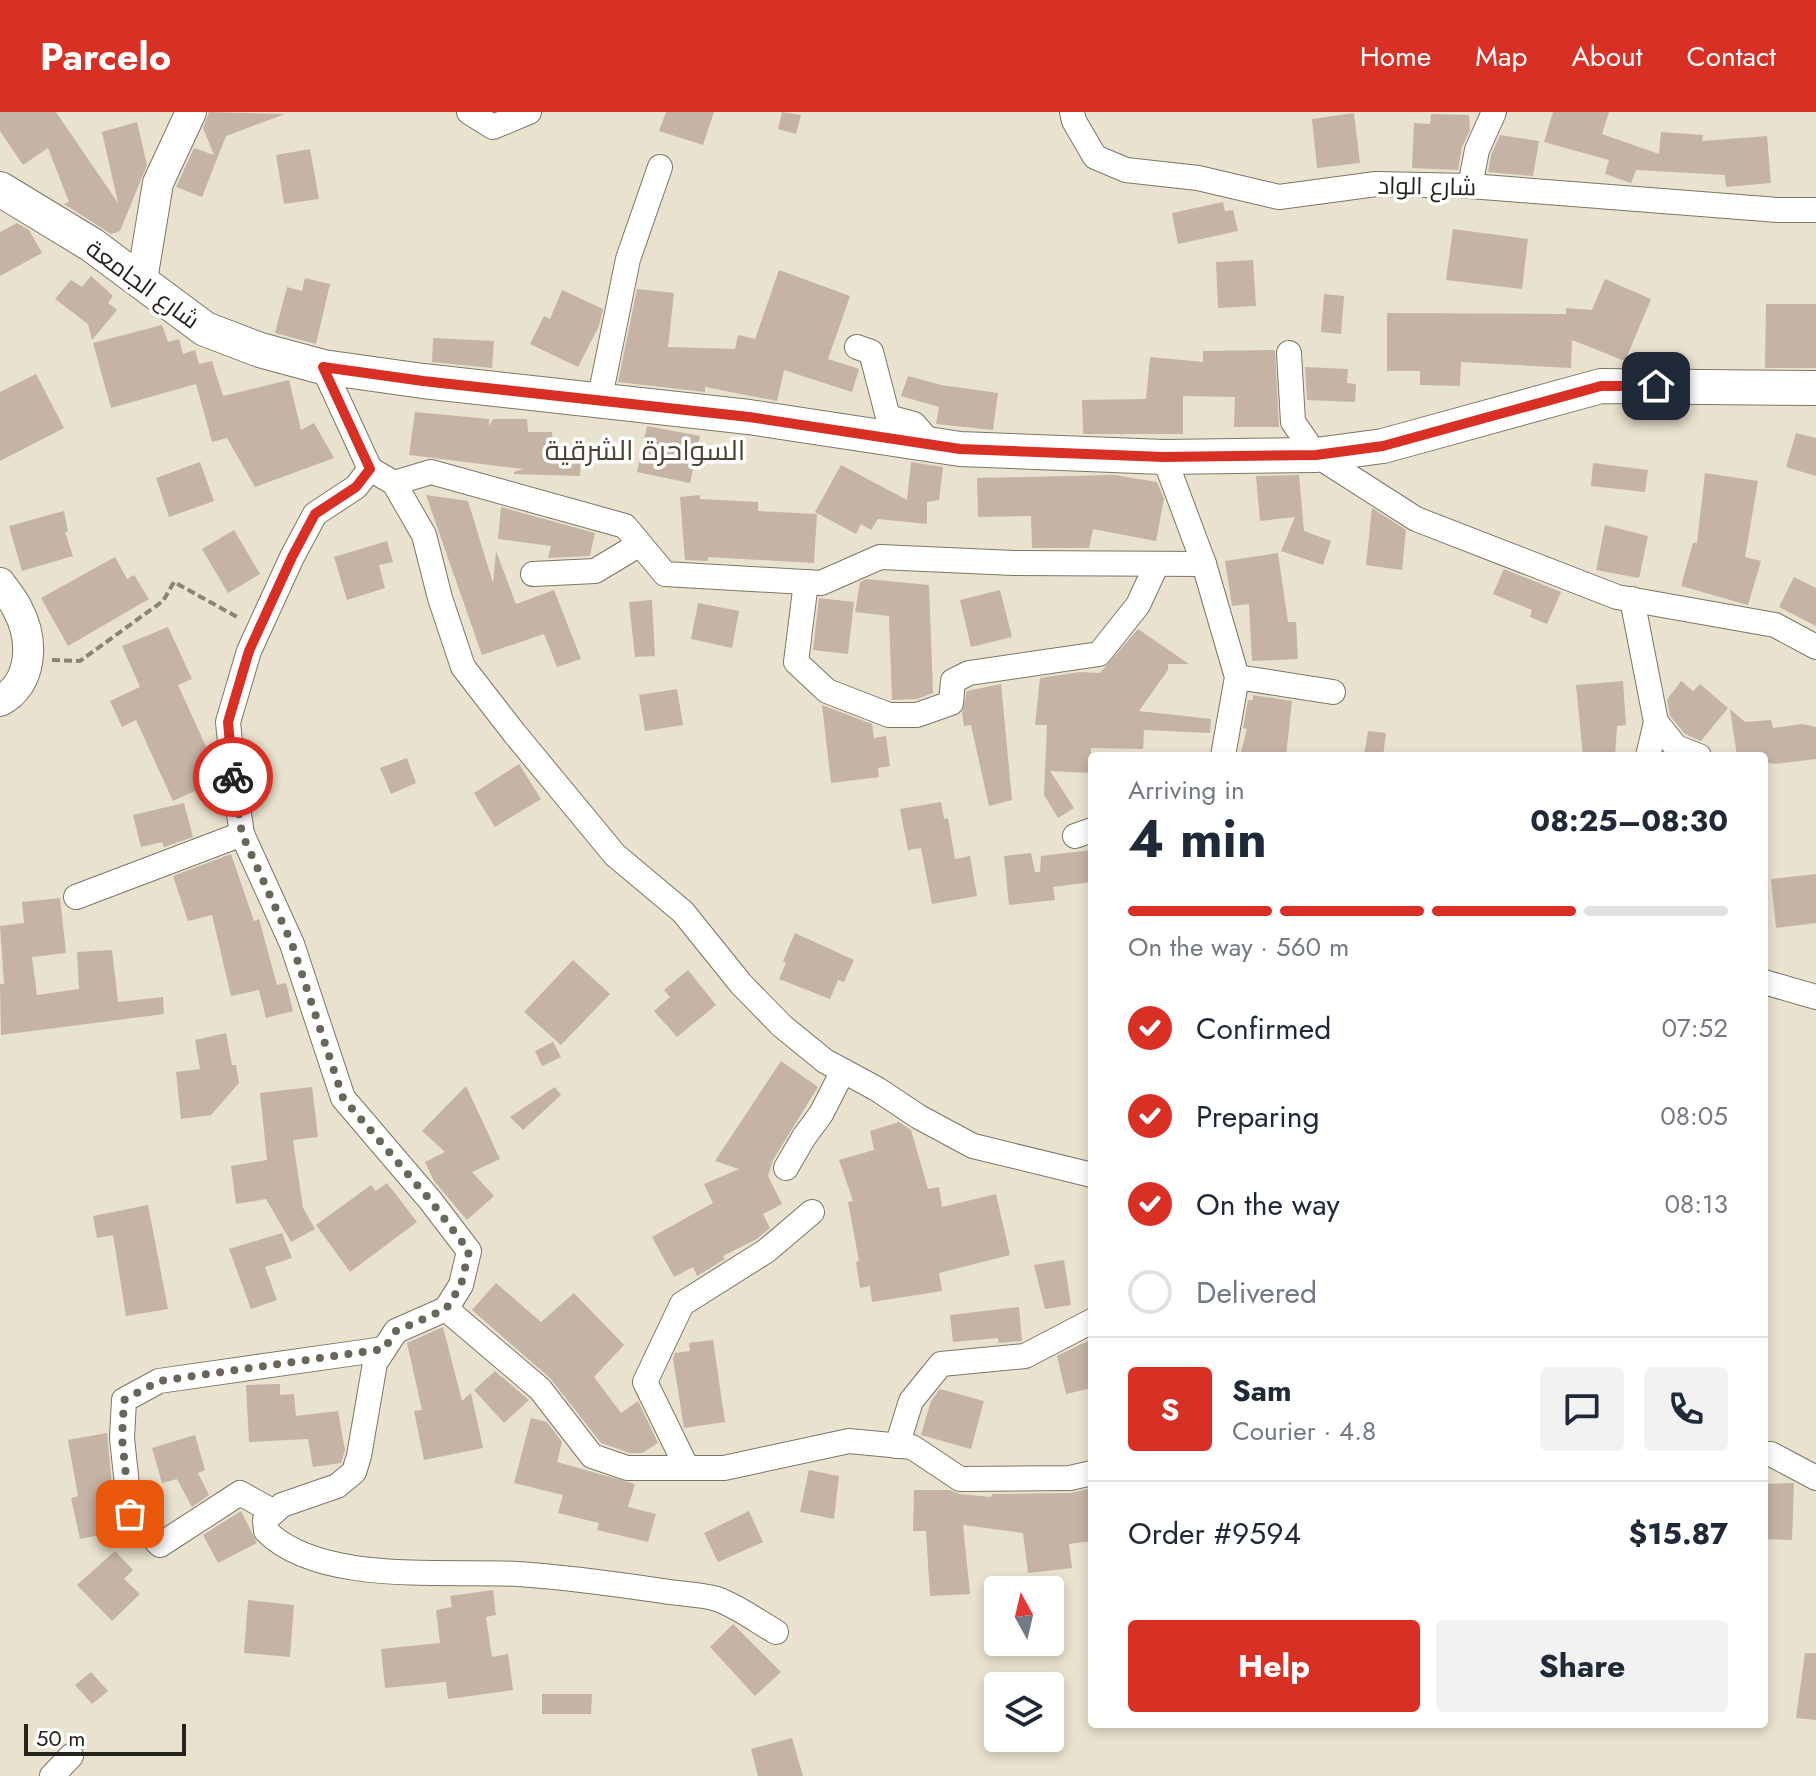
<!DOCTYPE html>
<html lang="en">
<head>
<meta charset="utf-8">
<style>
  body { margin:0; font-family:Jost,Cairo,sans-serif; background:#f2f2f3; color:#1f2937; height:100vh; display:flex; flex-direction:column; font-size:30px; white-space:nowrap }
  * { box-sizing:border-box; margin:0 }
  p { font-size:26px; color:#747a83 }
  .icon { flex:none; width:44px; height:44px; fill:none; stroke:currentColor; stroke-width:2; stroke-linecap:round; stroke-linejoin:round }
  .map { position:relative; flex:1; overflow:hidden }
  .details { position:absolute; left:1088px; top:640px; width:680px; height:976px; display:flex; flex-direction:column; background:#fff; border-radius:8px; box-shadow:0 4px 12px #0003 }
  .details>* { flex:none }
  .needle { width:52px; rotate:352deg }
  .fabs { position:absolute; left:984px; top:1464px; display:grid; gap:16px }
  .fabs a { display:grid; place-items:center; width:80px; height:80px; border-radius:8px; background:#fff; box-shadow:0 4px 12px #0003; font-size:40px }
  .scale { position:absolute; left:24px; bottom:20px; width:162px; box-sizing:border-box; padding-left:8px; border:4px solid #26241c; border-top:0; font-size:22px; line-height:28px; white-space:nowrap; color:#26241c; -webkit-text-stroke:6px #fff; paint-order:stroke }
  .pin { position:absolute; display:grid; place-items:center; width:68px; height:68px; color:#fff; margin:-34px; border-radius:16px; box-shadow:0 4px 12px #0006 }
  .courier { position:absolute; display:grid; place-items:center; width:80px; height:80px; margin:-40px; border:6px solid #d93025; border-radius:50%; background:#fff; color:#222; box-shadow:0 2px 10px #0007 }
  .overview em { font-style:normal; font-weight:700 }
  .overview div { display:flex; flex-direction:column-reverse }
  .overview { display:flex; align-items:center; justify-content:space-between; height:136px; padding:0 40px }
  h1 { font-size:52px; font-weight:700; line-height:60px }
  .bar { display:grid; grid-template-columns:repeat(4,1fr); gap:12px 8px; align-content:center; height:96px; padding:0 40px }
  .bar i { height:10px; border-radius:6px; background:#e0e1e3 }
  .bar .selected { background:#d93025 }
  .bar p { grid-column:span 4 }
  .line { display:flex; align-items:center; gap:20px; padding:0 40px; border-top:2px solid #e0e1e3 }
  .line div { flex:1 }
  .round { display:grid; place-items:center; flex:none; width:84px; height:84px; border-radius:8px; background:#f2f2f3 }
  ol { padding:0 40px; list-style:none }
  li { display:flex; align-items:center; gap:24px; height:88px }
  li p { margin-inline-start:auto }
  li .icon { padding:8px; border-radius:50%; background:#d93025; color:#fff; stroke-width:4 }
  li:last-child { color:#747a83 }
  li i { width:44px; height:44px; border:4px solid #e0e1e3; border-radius:50% }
  .cta { display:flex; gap:16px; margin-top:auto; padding:16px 40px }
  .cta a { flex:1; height:92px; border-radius:8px; background:#d93025; color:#fff; font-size:32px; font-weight:700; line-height:92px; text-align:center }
  .cta a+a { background:#f2f2f3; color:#1f2937 }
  header { display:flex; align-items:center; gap:48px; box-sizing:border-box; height:112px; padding:0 40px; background:#d93025; color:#fff }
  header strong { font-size:38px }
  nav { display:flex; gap:44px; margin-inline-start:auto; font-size:28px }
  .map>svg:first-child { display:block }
</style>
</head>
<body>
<header>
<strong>Parcelo</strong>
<nav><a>Home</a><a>Map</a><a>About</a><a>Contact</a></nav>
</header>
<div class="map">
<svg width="1816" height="1664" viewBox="0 0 1816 1664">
  <rect width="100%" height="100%" fill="#e9e2ce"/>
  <!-- building -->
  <g fill="#c5b3a6">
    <polygon points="0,0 56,0 118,91 102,20 137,10 147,53 120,119 111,122 64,92 69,90 48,36 23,53 0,19"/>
    <polygon points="209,0 285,2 226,24 202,85 176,75 194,36 214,43 203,16"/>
    <polygon points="666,0 714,0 703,33 659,19"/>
    <polygon points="782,0 801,3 796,22 778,17"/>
    <polygon points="1553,0 1609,0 1602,22 1659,42 1661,20 1703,23 1702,29 1767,24 1771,71 1726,75 1725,63 1636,58 1631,71 1605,62 1609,48 1544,30"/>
    <polygon points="1354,1 1360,51 1317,56 1312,7"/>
    <polygon points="1431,2 1469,3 1470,18 1462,35 1458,58 1412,56 1414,11 1430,12"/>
    <polygon points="1500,23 1539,29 1533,64 1488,60 1491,43"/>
    <polygon points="310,37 319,87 284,92 276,43"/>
    <polygon points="1223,90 1225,99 1233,98 1238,119 1178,132 1172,101"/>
    <polygon points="17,111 29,118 42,141 0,164 0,120"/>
    <polygon points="1453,117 1528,127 1522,177 1446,168"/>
    <polygon points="1253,148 1256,194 1218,196 1216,150"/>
    <polygon points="779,158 850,184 828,247 859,257 852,280 784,258 777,289 705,275 705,280 618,270 637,177 674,181 668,235 735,237 738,223 755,227"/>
    <polygon points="91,164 113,184 108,191 117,198 92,228 88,212 55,187 71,168 82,175"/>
    <polygon points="305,166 330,172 316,232 275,221 287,175 302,179"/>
    <polygon points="1605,167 1651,187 1625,249 1572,228 1571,256 1461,250 1460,274 1420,273 1420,259 1387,259 1387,201 1566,202 1566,196 1592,198"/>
    <polygon points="562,178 603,197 599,214 578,255 530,232 544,204 550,207"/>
    <polygon points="1324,182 1344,184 1341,222 1321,220"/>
    <polygon points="1766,192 1816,192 1816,256 1765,256"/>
    <polygon points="162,213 168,230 179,227 183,242 195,238 199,252 212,249 223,284 289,268 301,318 314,311 334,346 255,375 227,326 212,330 196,272 111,296 93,231"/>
    <polygon points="433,226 494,229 492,256 432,250"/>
    <polygon points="1275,238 1279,315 1234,315 1235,285 1183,284 1183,322 1083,322 1082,288 1146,287 1150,245 1203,250 1203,239"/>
    <polygon points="1305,255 1348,257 1347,271 1356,272 1355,290 1307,288"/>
    <polygon points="36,262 64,316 0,349 0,280"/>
    <polygon points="908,264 941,273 998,281 993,318 936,312 939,295 901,284"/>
    <polygon points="415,300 489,307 489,314 493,307 527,307 528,320 552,320 553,333 581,334 580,364 514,362 514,360 523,357 409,343"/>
    <polygon points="647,314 700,324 690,371 637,360"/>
    <polygon points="1796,321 1816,326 1816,364 1786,355"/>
    <polygon points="200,350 214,389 169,405 156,366"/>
    <polygon points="911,350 943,355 939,388 927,390 927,412 878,407 871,418 861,412 856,422 815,400 841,353 907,388"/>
    <polygon points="1593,351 1648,358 1645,380 1591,374"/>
    <polygon points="1705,361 1758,369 1745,445 1761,449 1748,493 1681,474 1693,431 1697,431"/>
    <polygon points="1114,363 1157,370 1164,387 1156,429 1093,417 1089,436 1032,436 1031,404 978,405 977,366"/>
    <polygon points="1299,363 1304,419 1331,429 1323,453 1281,439 1295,405 1260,409 1256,364"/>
    <polygon points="426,383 468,389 493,471 496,439 516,492 554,478 581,547 557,555 544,522 482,543"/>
    <polygon points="700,383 700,387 758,390 758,399 817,402 814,451 708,445 708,449 685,448 680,385"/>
    <polygon points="501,395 595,421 590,444 548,446 551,434 498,427"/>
    <polygon points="1372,396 1406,418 1402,458 1366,453"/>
    <polygon points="64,399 68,420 65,420 73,444 22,459 9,414"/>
    <polygon points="1605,413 1648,424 1639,466 1596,458"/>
    <polygon points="234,418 260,462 228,481 202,437"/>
    <polygon points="387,429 393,450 379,453 385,476 347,488 334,445"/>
    <polygon points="1278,441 1288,510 1296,510 1298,547 1252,549 1249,492 1232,494 1225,449"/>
    <polygon points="115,445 127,467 134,463 149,487 68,534 41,486"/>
    <polygon points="1504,457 1561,480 1547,512 1530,505 1532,498 1493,482"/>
    <polygon points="1794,465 1816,476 1816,514 1779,495"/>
    <polygon points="866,467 929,473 933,581 917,587 892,588 889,504 855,500 860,470"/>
    <polygon points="1000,478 1012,525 971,535 960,488"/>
    <polygon points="819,486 854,490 848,542 813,538"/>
    <polygon points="652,488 655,544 635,545 629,490"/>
    <polygon points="698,491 739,499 732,536 691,527"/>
    <polygon points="168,515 192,567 178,573 218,661 219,668 173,689 136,608 122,615 110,589 140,575 122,534"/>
    <polygon points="1138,517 1189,552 1168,552 1168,558 1139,599 1211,607 1210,621 1144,618 1143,637 1091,636 1090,661 1050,659 1074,696 1058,706 1044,683 1047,613 1035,613 1040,566 1080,560 1100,561"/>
    <polygon points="1623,569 1626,613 1617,614 1615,644 1583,644 1576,573"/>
    <polygon points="1681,569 1693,579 1700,572 1728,596 1701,629 1685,622 1670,604 1667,588"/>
    <polygon points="1001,572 1012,688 989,694 971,613 964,614 962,601 967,579"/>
    <polygon points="677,577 683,613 645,619 639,583"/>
    <polygon points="1253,583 1292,589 1286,644 1240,644 1247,617 1243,616 1248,588 1253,588"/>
    <polygon points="822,593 872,612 874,626 886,624 890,654 878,656 879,665 831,671"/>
    <polygon points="1730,597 1745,610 1771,608 1773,616 1802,612 1816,615 1816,647 1774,652 1764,650 1764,644 1737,644"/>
    <polygon points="1368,619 1386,621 1383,644 1364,644"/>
    <polygon points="407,646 416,671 391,682 380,656"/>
    <polygon points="519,652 541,687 495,715 474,681"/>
    <polygon points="941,690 944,707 948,706 955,747 970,744 977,784 932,792 921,736 908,738 900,697"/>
    <polygon points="184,691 193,725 164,735 162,730 141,735 133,703"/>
    <polygon points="1091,738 1092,770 1053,775 1055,788 1009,793 1004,744 1031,741 1035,760 1040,760 1041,744"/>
    <polygon points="231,742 254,809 259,807 277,873 286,871 293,899 266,906 259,878 231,884 212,803 188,809 173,764"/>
    <polygon points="1816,762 1816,811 1776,816 1771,767"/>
    <polygon points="60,786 66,841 32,845 37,883 79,877 77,840 112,838 118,890 163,885 164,902 1,923 0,872 4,872 0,814 24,811 22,790"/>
    <polygon points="795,821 854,848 844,870 838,868 830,887 779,867 786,851 783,849"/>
    <polygon points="573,848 610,882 561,933 524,900"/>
    <polygon points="688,858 716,893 677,925 654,899 670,885 664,878"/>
    <polygon points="226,921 232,953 236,953 239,971 211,1003 181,1007 176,960 200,957 195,928"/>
    <polygon points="553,930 561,945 542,954 535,939"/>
    <polygon points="781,949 818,975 773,1048 768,1064 782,1092 763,1102 770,1116 757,1127 723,1144 725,1147 697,1164 693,1155 674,1165 652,1125 713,1091 704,1072 739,1057 715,1049"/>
    <polygon points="466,974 500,1047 472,1060 494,1084 467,1108 434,1069 425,1050 445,1040 422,1019"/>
    <polygon points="312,975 318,1025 293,1028 303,1096 315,1117 291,1130 266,1087 236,1092 231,1054 267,1048 260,981"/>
    <polygon points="555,975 561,983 523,1018 510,1005"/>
    <polygon points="899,1010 911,1018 928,1077 939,1075 942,1095 996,1082 1010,1143 939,1161 942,1179 872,1190 870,1174 860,1176 856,1150 859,1149 848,1090 853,1089 839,1048 874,1038 870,1019"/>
    <polygon points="387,1071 417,1110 350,1160 316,1113 371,1073 376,1079"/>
    <polygon points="148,1093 168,1197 126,1204 113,1123 97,1126 93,1104"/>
    <polygon points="282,1121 292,1146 265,1155 277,1188 251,1197 229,1137"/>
    <polygon points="1064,1148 1071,1193 1045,1197 1034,1153"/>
    <polygon points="496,1171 541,1210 574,1181 624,1233 594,1265 621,1301 638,1289 658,1331 642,1341 630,1341 601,1331 550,1266 472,1198"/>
    <polygon points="1019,1195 1022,1229 999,1231 998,1226 953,1230 950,1203"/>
    <polygon points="443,1215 462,1289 471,1281 483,1336 424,1348 414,1299 422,1298 407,1231"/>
    <polygon points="1092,1227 1092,1276 1066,1282 1057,1244"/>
    <polygon points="713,1228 725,1310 684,1316 673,1247 675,1241 690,1239 689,1231"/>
    <polygon points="495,1259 529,1288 504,1311 474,1278"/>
    <polygon points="280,1272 280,1283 294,1282 296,1304 338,1299 345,1338 341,1351 313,1355 308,1327 249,1330 246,1273"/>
    <polygon points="940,1277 984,1289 971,1337 921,1323 931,1289"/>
    <polygon points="531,1306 547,1310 562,1330 557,1350 635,1372 628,1395 656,1402 648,1430 597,1418 599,1411 558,1401 563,1383 514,1371"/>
    <polygon points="107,1321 115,1404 124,1418 80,1427 71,1386 78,1384 68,1328"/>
    <polygon points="195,1323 205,1358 198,1361 209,1383 192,1395 177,1367 162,1371 152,1336"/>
    <polygon points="809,1358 839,1364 834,1407 800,1400"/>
    <polygon points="1794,1371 1792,1428 1764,1427 1764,1372"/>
    <polygon points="1092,1376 1092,1429 1069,1432 1072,1456 1028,1461 1023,1421 963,1413 970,1482 930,1484 926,1419 913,1419 914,1378 950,1378 959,1382 991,1385 992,1382 1070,1381"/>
    <polygon points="241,1399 257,1431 218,1451 203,1423"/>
    <polygon points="749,1399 763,1430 718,1450 704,1421"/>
    <polygon points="115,1439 133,1458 124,1467 140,1482 112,1509 77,1473"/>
    <polygon points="493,1478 496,1503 486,1505 492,1545 508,1542 513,1578 448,1587 446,1570 385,1576 381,1537 440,1531 436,1498 452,1495 450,1484"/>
    <polygon points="248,1488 294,1493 290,1545 244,1541"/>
    <polygon points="733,1512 781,1560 755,1584 710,1535"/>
    <polygon points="1805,1541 1816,1541 1816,1608 1796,1606"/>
    <polygon points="91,1560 108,1579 92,1592 75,1573"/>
    <polygon points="542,1582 592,1582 591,1602 542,1602"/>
    <polygon points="792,1626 803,1664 758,1664 751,1637"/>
  </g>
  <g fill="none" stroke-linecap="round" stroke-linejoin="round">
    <defs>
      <g id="minor">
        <polyline points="469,0 493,15 529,0"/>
        <polyline points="1072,0 1074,9 1095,45 1126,58 1198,66 1279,85 1376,72 1470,74 1778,98 1816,98"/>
        <polyline points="1470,74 1477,38 1494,0"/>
        <polyline points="857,235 871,240 888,305 914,312 932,333"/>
        <polyline points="1289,241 1293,310 1316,343 1416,407 1617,485 1775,513 1816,535"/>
        <path d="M323 255 370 357 356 375 315 402 292 445 249 539 228 610 234 669 242 722 292 832 343 986 430 1088 469 1139 461 1173 446 1197 396 1219 375 1251 359 1344 354 1360 337 1374 282 1393 265 1408 266 1419C320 1473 447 1458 518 1462 566 1465 615 1472 663 1479 680 1482 701 1482 717 1487 737 1494 757 1509 776 1520"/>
        <polyline points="599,290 628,147 660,55"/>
        <polyline points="1164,345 1204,452 1237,565 1223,644"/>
        <polyline points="370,357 394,371 424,423 440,486 463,555 515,622 615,743 683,800 741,872 782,914 825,949 877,977 919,1005 973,1034 1092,1063"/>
        <polyline points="394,371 431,360 625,414 665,462 821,471 880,445 1014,451 1204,452"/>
        <polyline points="533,462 595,459 640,432"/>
        <polyline points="806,470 796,550 827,579 889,603 917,603 951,591 953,569 969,561 1099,542 1138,493 1157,452"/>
        <polyline points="1632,487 1656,610 1648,644"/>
        <polyline points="1237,565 1333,580"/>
        <polyline points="1656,610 1676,635 1699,644"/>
        <polyline points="1075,724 1092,718"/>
        <polyline points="76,785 242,722"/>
        <polyline points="1764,870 1816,885"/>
        <polyline points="786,1056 804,1025 821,1002 843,959"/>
        <polyline points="446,1197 540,1277 592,1344 627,1356 724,1356 849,1329 912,1335 960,1367 1070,1366 1092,1361"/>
        <polyline points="897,1334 911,1289 941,1252 1025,1244 1092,1209"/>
        <polyline points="1764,1342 1771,1342 1816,1366"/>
        <polyline points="687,1356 645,1270 682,1192 766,1139 812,1100"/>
        <polyline points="274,1400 240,1381 160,1433 130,1402 122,1326 124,1288 159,1269 384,1237"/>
        <polyline points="52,1664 71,1644"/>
      </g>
      <g id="tertiary">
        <polyline points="142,168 158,71 191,0"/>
        <path d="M0 471C6 480 14 488 18 498 34 528 33 572 0 589"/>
      </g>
      <polyline id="secondary" points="0,77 92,133 205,217 260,238 323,255 423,269 749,305 960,337 1164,345 1316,343 1383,334 1601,274 1816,276"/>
    </defs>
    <!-- minor casing -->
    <use href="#minor" stroke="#7c7664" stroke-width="26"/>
    <!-- tertiary casing -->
    <use href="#tertiary" stroke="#7c7664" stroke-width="32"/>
    <!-- secondary casing -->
    <use href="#secondary" stroke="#7c7664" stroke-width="36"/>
    <!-- path -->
    <polyline stroke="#898476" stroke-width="4" stroke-dasharray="8 4" stroke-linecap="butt" points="52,548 80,549 163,489 174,470 239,506"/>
    <!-- minor -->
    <use href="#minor" stroke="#fff" stroke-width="24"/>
    <!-- tertiary -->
    <use href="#tertiary" stroke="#fff" stroke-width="30"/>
    <!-- secondary -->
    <use href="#secondary" stroke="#fff" stroke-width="34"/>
  </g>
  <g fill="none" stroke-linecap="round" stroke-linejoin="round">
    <!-- done -->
    <polyline stroke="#6a665a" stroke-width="8" stroke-dasharray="0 14.4" points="130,1402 122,1326 124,1288 159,1269 384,1237 396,1219 446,1197 461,1173 469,1139 430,1088 343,986 292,832 242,722 233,665"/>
    <!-- route -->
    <polyline stroke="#d93025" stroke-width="10" points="233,665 228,610 249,539 292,445 315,402 356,375 370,357 323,255 423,269 749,305 960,337 1164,345 1316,343 1383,334 1601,274 1656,274"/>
  </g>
  <g text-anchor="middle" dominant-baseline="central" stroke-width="7" stroke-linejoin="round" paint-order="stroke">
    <!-- street labels -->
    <g font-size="24" fill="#26241c" stroke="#fff">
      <text transform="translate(1427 74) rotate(1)">شارع الواد</text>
      <text transform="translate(143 172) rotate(36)">شارع الجامعة</text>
    </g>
    <!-- quarter labels -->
    <g font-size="28" fill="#4b4534" stroke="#fff">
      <text x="645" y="338">السواحرة الشرقية</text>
    </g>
  </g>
</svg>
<div class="fabs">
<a><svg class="needle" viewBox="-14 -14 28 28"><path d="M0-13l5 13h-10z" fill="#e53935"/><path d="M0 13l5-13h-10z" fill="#747a83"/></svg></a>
<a><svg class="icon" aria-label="layers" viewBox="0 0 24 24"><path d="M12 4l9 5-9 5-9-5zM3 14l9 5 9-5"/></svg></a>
</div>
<div class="scale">50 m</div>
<div class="pin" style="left:130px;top:1402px;background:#ea580c"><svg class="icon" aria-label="bag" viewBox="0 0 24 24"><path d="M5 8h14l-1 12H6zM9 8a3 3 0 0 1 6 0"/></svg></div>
<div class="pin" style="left:1656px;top:274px;background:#1f2937"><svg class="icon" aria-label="home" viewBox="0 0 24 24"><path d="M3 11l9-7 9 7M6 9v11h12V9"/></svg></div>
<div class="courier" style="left:233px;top:665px"><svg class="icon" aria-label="bike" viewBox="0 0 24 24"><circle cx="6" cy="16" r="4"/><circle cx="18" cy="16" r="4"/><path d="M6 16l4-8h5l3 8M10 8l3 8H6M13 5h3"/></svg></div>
<section class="details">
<div class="overview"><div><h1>4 min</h1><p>Arriving in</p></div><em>08:25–08:30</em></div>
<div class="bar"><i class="selected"></i><i class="selected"></i><i class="selected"></i><i></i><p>On the way · 560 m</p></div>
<ol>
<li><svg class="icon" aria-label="check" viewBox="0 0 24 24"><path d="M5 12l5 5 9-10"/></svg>Confirmed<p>07:52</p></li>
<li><svg class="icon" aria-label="check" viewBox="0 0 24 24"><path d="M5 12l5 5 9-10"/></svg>Preparing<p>08:05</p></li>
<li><svg class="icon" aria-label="check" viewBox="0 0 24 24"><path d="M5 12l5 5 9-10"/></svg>On the way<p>08:13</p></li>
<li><i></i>Delivered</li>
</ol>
<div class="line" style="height:144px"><b class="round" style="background:#d93025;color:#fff">S</b><div><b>Sam</b><p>Courier · 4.8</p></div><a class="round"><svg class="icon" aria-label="chat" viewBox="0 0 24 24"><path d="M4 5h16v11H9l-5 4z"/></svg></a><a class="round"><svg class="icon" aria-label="phone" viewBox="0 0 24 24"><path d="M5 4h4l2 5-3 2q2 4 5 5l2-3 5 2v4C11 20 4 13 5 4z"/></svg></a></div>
<div class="line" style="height:104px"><div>Order #9594</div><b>$15.87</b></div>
<div class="cta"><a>Help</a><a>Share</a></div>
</section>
</div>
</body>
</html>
